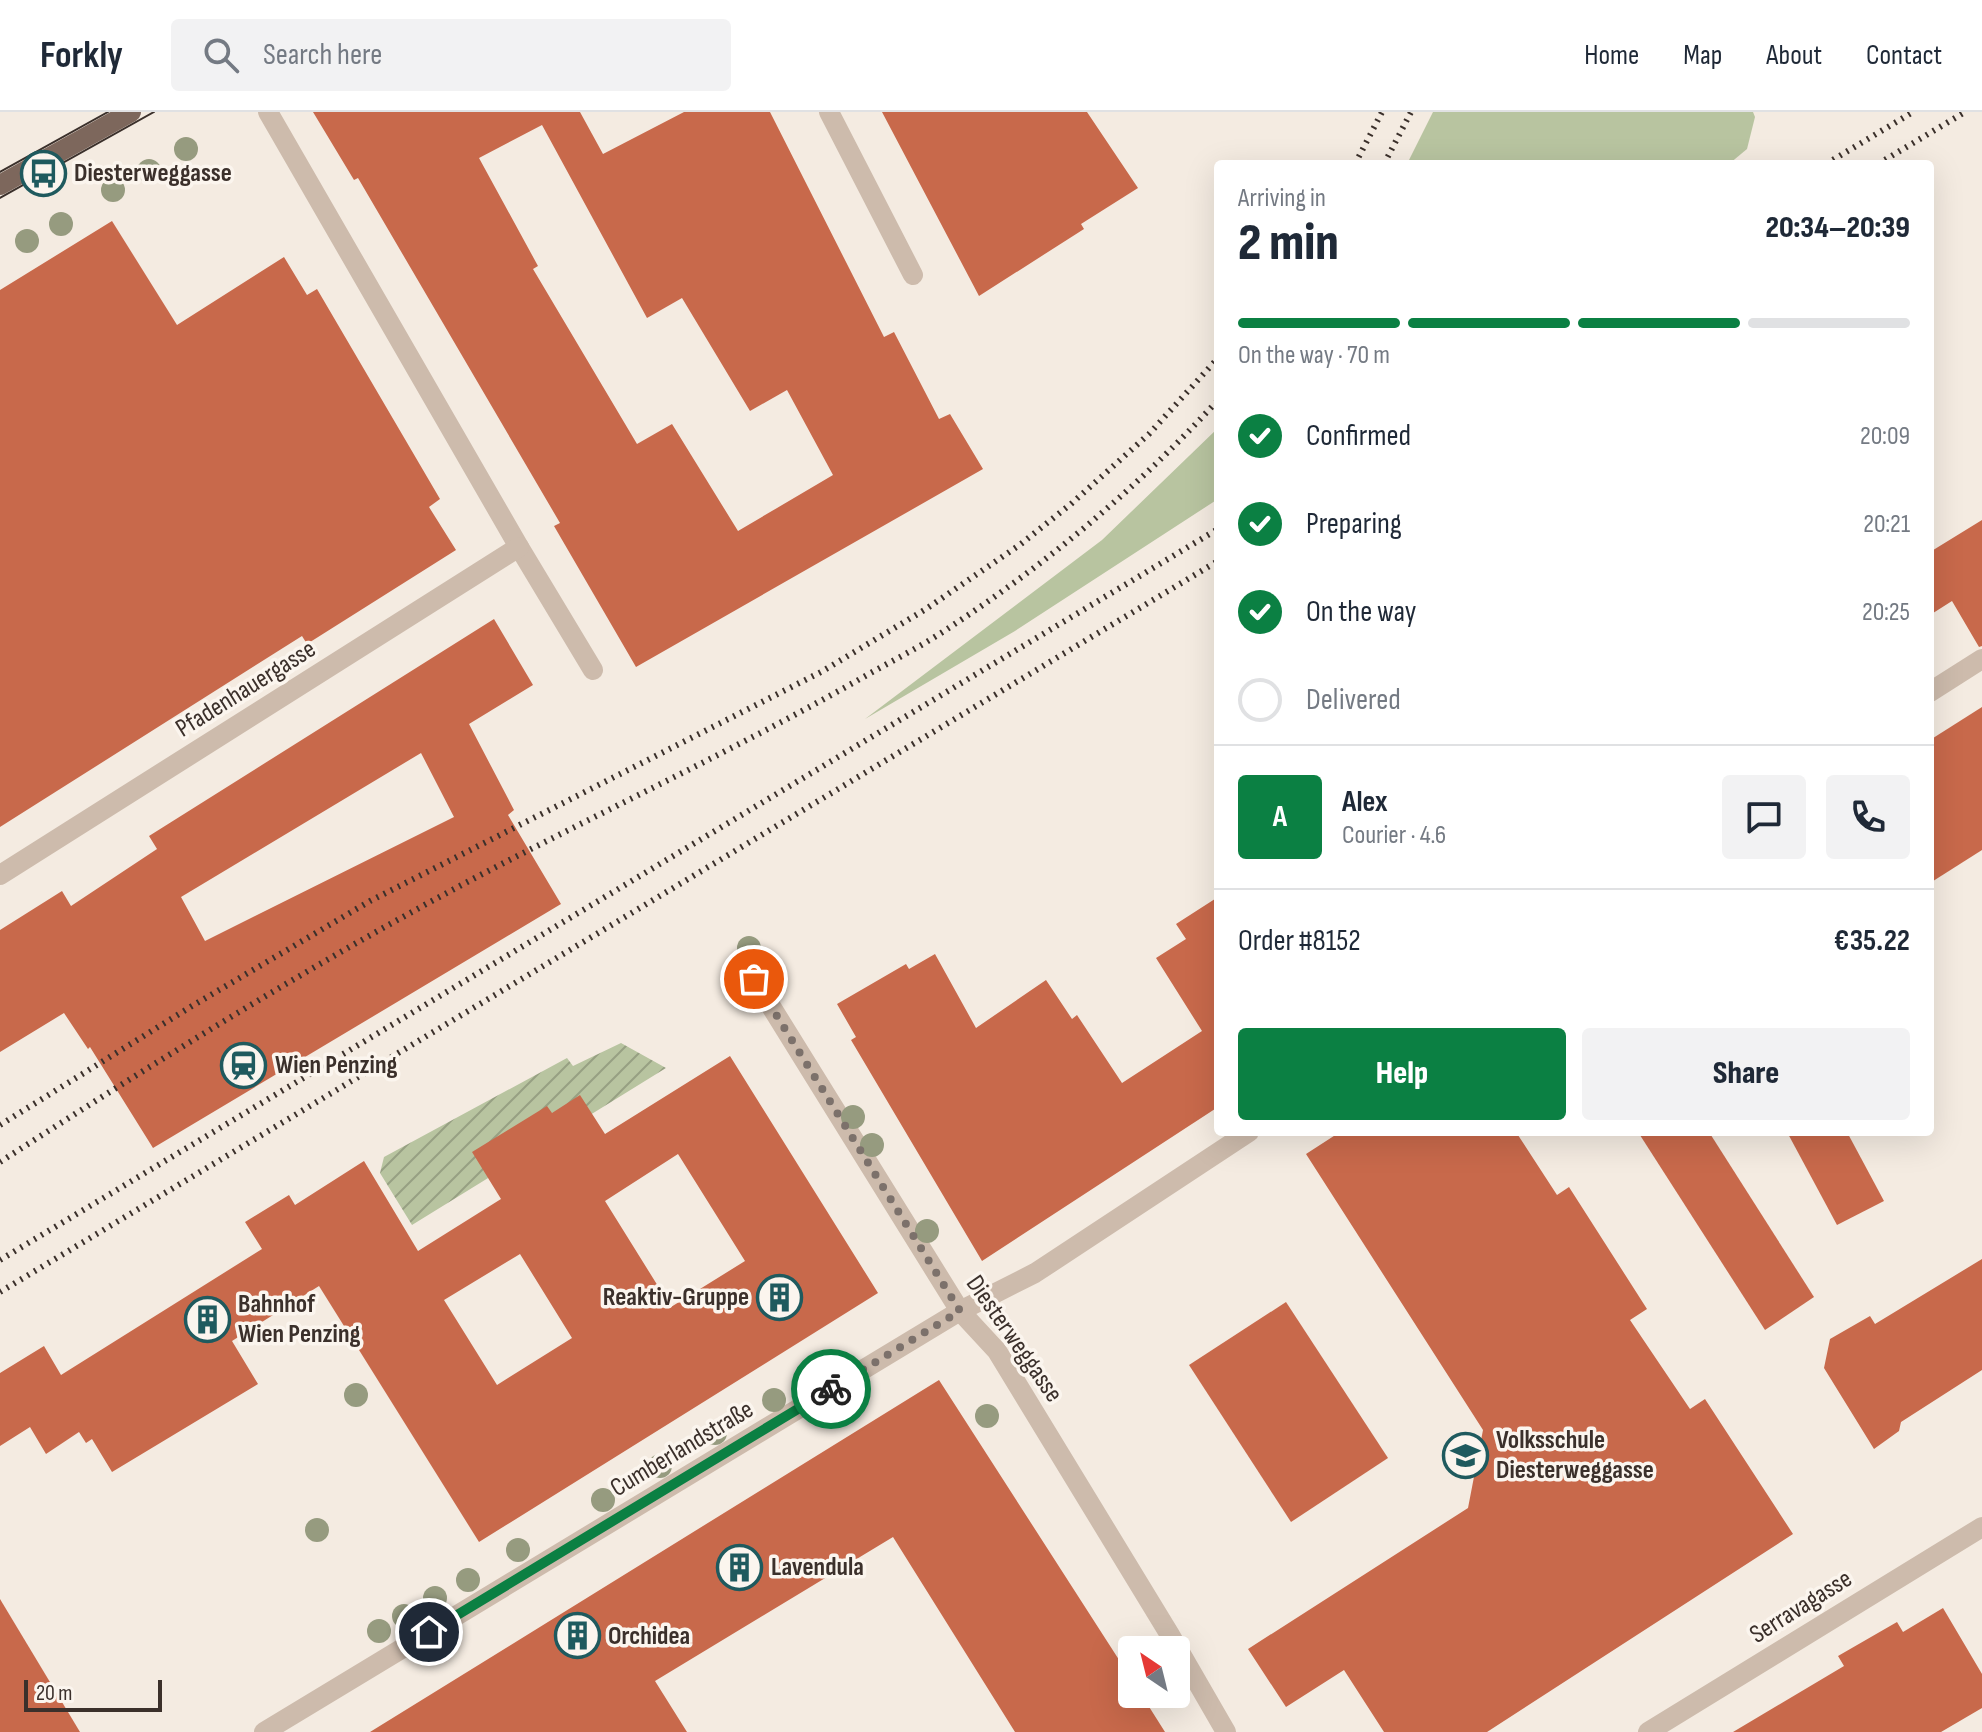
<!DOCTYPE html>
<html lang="en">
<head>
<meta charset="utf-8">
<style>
  body { margin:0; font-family:"Sofia Sans Condensed",sans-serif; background:#f2f2f3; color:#1f2937; height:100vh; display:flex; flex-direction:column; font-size:30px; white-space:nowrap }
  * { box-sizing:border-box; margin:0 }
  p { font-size:26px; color:#747a83 }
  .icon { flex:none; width:44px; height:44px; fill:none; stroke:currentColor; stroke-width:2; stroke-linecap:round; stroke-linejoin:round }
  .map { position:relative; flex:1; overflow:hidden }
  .details { position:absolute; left:1214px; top:48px; width:720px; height:976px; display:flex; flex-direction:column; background:#fff; border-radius:8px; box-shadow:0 8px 32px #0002 }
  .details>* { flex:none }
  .needle { width:52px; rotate:325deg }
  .controls { position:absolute; left:1118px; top:1524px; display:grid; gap:16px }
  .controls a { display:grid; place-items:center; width:72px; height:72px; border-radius:8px; background:#fff; box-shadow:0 8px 32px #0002; font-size:40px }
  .scale { position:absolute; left:24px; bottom:20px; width:138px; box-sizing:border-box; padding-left:8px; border:4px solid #3b302b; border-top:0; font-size:22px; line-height:28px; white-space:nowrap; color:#3b302b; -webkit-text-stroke:6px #fbf5ee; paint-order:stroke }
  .pin { position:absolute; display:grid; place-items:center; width:68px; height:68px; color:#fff; margin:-34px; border:4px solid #fff; border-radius:50%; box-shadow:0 2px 8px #0007 }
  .courier { position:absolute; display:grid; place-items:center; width:80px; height:80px; margin:-40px; border:6px solid #0b8043; border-radius:50%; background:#fff; color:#222; box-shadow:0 2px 10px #0007 }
  .overview em { font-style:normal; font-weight:800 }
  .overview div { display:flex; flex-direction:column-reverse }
  .overview { display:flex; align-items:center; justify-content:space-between; height:136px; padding:0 24px }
  h1 { font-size:52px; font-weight:800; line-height:60px }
  .bar { display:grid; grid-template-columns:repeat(4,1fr); gap:12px 8px; align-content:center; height:96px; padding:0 24px }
  .bar i { height:10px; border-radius:6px; background:#e0e1e3 }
  .bar .on { background:#0b8043 }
  .bar p { grid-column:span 4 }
  .line { display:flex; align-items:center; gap:20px; padding:0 24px; border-top:2px solid #e0e1e3 }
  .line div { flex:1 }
  .round { display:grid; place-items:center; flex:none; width:84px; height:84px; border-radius:8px; background:#f2f2f3 }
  ol { padding:0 24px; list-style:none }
  li { display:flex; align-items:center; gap:24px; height:88px }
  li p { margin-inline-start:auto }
  li .icon { padding:8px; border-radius:50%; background:#0b8043; color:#fff; stroke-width:4 }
  li:last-child { color:#747a83 }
  li i { width:44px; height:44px; border:4px solid #e0e1e3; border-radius:50% }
  .cta { display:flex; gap:16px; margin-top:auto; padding:16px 24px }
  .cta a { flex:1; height:92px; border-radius:8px; background:#0b8043; color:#fff; font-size:32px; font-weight:800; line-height:92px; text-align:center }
  .cta a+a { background:#f2f2f3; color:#1f2937 }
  header { display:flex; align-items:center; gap:48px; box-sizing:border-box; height:112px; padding:0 40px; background:#fff; border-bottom:2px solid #e0e1e3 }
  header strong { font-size:38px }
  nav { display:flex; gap:44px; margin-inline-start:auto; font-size:28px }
  .search { width:560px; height:72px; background:#f2f2f3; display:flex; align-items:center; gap:20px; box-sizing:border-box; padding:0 28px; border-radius:8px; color:#747a83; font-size:30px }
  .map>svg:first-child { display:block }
</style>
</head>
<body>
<header>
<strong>Forkly</strong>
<div class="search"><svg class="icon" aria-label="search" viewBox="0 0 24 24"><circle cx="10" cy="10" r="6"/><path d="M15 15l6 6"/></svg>Search here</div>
<nav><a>Home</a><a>Map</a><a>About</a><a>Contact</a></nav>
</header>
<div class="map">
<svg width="1982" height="1620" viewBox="0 0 1982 1620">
  <defs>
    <pattern id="garden-furrows" width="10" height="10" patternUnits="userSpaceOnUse" patternTransform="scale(2)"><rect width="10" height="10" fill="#b8c4a0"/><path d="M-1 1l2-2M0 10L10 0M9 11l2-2" fill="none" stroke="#97a083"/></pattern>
  </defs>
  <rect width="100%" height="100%" fill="#f4ebe1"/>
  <!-- green -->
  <g fill="#b8c4a0">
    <polygon points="1433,0 1753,0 1755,5 1747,37 1729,52 1407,52"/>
    <polygon points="1218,316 1218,387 1015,519 865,607 1102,428"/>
  </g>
  <!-- garden -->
  <polygon fill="url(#garden-furrows)" points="621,931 666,956 412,1113 380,1061 384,1045 567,946 573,954"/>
  <!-- building -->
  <g fill="#c8694b" fill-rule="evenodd">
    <path d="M313 0H580L603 42 684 0H770L884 225 894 220 939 307 950 302 983 357 636 555 554 414 560 411 358 66 354 68ZM542 13 647 206 682 186 750 299 787 278 833 363 738 419 672 312 637 332 533 157 538 154 479 46Z"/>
    <polygon points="882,0 1087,0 1138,76 1081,112 1084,117 979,184"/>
    <polygon points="112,109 177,213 284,145 307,183 317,177 440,387 429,395 456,438 307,532 302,524 0,715 0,178"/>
    <polygon points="1982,408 1982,534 1979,535 1952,489 1930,503 1930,440"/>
    <path d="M494 507 533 573 469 612 514 698 508 703 561 792 153 1036 90 935 88 937 64 901 0 940V818L62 779 71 794 157 737 149 724ZM421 641 454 705 205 829 181 785Z"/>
    <polygon points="1982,595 1982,738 1930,771 1930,628"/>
    <polygon points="1218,785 1218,995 982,1149 851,928 856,925 837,892 906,852 909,857 935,842 976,916 1046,868 1072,907 1077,903 1122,971 1202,919 1156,846 1186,827 1176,812"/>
    <path d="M730 944 878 1181 479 1430 319 1174 232 1229 258 1272 112 1360 92 1327 86 1331 79 1320 46 1342 30 1315 0 1334V1261L44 1234 61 1263 262 1137 245 1110 289 1083 295 1093 364 1049 418 1139 501 1087 472 1040 547 994 552 1001 580 983 605 1022ZM678 1042 745 1149 671 1195 605 1089ZM520 1142 572 1226 497 1273 444 1188Z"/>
    <polygon points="1340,1020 1516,1020 1557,1083 1569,1075 1647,1197 1630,1208 1690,1297 1705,1287 1793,1422 1487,1620 1384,1620 1344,1558 1286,1595 1248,1537 1468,1396 1483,1318 1306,1042"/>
    <polygon points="1638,1020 1709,1020 1814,1185 1765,1218"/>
    <polygon points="1787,1020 1847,1020 1884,1089 1837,1113"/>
    <polygon points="1982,1147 1982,1258 1901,1310 1899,1319 1874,1337 1824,1256 1830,1227 1870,1204 1875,1212"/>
    <polygon points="1286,1190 1388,1346 1291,1410 1189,1253"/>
    <polygon points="939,1268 1132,1568 1132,1582 1141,1582 1165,1620 1015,1620 893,1425 655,1569 687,1620 370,1620"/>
    <polygon points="0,1487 80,1620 0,1620"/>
    <polygon points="1943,1496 1982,1562 1982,1596 1941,1620 1733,1620 1844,1554 1838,1544 1897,1510 1903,1520"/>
  </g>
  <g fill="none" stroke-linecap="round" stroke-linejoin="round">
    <!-- minor -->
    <g stroke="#cdbbac" stroke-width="20">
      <polyline points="268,0 519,435 593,558"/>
      <polyline points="829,0 913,163"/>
      <polyline points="1930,580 1982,547"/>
      <polyline points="0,763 519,435"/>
      <polyline points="754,867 960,1199 997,1239 1170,1523 1226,1620"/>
      <polyline points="264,1620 960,1199 1035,1161 1249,1020"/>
      <polyline points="1648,1620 1982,1415"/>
    </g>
    <!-- major -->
    <polyline stroke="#7d675c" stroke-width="20" points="0,73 131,0"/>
    <!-- tram -->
    <g stroke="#3b302b" stroke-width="2">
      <polyline points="0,60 108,0"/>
      <polyline points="0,86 154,0"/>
    </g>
    <!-- rail -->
    <g stroke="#3b302b" stroke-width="6" stroke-dasharray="2 6" stroke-linecap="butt">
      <polyline points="1355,52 1382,0"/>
      <polyline points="1384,52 1411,0"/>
      <polyline points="1826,52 1913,0"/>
      <polyline points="1878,52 1965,0"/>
      <polyline points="0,1013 192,894 370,789 821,560 926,497 1021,432 1071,392 1149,322 1218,246"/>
      <path d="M0 1050C160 947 323 845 492 757 612 695 735 637 853 571 882 554 913 539 941 521 1043 455 1136 378 1218 288"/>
      <polyline points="0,1148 1218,417"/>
      <polyline points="0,1180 1218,449"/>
    </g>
  </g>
  <!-- trees -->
  <g fill="#969b7f">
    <circle cx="186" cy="37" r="12"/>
    <circle cx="149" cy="59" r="12"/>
    <circle cx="113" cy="78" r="12"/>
    <circle cx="61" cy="112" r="12"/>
    <circle cx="27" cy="129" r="12"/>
    <circle cx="749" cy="836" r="12"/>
    <circle cx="853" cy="1005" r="12"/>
    <circle cx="872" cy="1033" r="12"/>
    <circle cx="927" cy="1119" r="12"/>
    <circle cx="831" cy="1255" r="12"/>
    <circle cx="356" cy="1283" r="12"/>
    <circle cx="774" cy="1288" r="12"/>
    <circle cx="987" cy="1304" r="12"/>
    <circle cx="715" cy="1321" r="12"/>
    <circle cx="660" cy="1354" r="12"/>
    <circle cx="603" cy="1388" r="12"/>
    <circle cx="317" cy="1418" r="12"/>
    <circle cx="518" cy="1438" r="12"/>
    <circle cx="468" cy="1468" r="12"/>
    <circle cx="435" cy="1486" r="12"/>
    <circle cx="404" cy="1504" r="12"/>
    <circle cx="379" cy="1519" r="12"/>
  </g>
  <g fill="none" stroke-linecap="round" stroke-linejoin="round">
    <!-- done -->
    <polyline stroke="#7c716b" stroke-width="8" stroke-dasharray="0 14.4" points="754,867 960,1199 831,1277"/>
    <!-- route -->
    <polyline stroke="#0b8043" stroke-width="10" points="429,1520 831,1277"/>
  </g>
  <!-- icons -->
  <defs>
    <symbol id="bus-ring" viewBox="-11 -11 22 22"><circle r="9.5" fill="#fbf5ee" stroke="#1f5a5e" stroke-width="1.5"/><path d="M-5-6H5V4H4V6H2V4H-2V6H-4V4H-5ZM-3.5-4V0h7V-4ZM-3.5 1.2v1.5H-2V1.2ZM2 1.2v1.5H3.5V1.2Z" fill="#1f5a5e"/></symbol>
    <symbol id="station-ring" viewBox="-11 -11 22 22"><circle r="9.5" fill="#fbf5ee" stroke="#1f5a5e" stroke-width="1.5"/><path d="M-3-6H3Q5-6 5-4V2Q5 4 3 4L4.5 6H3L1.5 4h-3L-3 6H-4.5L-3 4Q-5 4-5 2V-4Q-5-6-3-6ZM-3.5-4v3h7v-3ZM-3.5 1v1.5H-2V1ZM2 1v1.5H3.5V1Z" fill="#1f5a5e"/></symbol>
    <symbol id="building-ring" viewBox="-11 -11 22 22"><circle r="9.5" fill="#fbf5ee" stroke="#1f5a5e" stroke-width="1.5"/><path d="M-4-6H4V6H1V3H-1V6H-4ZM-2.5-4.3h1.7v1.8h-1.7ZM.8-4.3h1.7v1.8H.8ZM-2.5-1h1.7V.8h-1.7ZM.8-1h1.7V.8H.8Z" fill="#1f5a5e"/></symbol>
    <symbol id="school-ring" viewBox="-11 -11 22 22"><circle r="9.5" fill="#fbf5ee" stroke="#1f5a5e" stroke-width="1.5"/><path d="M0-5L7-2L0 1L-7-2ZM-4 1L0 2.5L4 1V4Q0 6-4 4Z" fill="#1f5a5e"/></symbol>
  </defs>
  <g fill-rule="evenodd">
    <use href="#bus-ring" x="18" y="36" width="51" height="51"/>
    <use href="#station-ring" x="218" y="928" width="51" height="51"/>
    <use href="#building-ring" x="754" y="1160" width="51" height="51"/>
    <use href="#building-ring" x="182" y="1182" width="51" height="51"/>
    <use href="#school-ring" x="1440" y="1318" width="51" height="51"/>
    <use href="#building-ring" x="714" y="1430" width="51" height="51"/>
    <use href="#building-ring" x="552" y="1498" width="51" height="51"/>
  </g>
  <g text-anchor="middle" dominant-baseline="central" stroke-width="7" stroke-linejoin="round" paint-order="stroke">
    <!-- poi labels -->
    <g font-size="26" font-weight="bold" fill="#3b302b" stroke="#fbf5ee" text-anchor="start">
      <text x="74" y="61">Diesterweggasse</text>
      <text x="275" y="953">Wien Penzing</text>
      <text x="749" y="1185" text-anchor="end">Reaktiv-Gruppe</text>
      <text x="238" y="1192">Bahnhof<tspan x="238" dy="30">Wien Penzing</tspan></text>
      <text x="1496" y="1328">Volksschule<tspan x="1496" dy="30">Diesterweggasse</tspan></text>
      <text x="771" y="1455">Lavendula</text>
      <text x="608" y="1524">Orchidea</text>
    </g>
    <!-- street labels -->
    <g font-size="26" fill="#3b302b" stroke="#fbf5ee">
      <text transform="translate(246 577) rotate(-32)">Pfadenhauergasse</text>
      <text transform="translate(1014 1227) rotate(55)">Diesterweggasse</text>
      <text transform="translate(682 1337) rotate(-31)">Cumberlandstraße</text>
      <text transform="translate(1801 1495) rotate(-32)">Serravagasse</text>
    </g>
  </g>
</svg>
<div class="controls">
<a><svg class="needle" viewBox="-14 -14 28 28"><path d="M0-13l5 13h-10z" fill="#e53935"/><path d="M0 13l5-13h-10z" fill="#747a83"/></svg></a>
</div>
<div class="scale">20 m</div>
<div class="pin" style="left:754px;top:867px;background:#ea580c"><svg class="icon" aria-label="bag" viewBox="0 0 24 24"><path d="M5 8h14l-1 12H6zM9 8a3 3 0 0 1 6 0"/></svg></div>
<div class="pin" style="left:429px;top:1520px;background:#1f2937"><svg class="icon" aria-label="home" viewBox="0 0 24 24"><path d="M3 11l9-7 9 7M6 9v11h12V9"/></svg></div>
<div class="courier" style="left:831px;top:1277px"><svg class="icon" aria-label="bike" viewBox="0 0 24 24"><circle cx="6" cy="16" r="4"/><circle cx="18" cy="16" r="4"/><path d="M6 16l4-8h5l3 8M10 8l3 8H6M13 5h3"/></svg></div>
<section class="details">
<div class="overview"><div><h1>2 min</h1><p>Arriving in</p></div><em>20:34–20:39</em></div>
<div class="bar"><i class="on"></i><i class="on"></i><i class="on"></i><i></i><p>On the way · 70 m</p></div>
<ol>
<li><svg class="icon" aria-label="check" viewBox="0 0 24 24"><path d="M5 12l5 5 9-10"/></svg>Confirmed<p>20:09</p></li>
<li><svg class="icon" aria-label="check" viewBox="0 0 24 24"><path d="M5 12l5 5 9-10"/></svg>Preparing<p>20:21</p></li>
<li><svg class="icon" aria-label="check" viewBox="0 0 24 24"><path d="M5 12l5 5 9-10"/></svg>On the way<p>20:25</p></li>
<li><i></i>Delivered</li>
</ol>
<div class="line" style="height:144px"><b class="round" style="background:#0b8043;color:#fff">A</b><div><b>Alex</b><p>Courier · 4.6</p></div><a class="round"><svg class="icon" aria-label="chat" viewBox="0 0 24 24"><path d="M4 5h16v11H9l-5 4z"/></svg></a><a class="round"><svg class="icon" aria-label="phone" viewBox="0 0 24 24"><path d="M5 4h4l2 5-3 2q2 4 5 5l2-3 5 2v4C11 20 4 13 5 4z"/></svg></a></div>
<div class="line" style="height:104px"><div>Order #8152</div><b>€35.22</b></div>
<div class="cta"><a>Help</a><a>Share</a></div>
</section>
</div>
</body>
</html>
